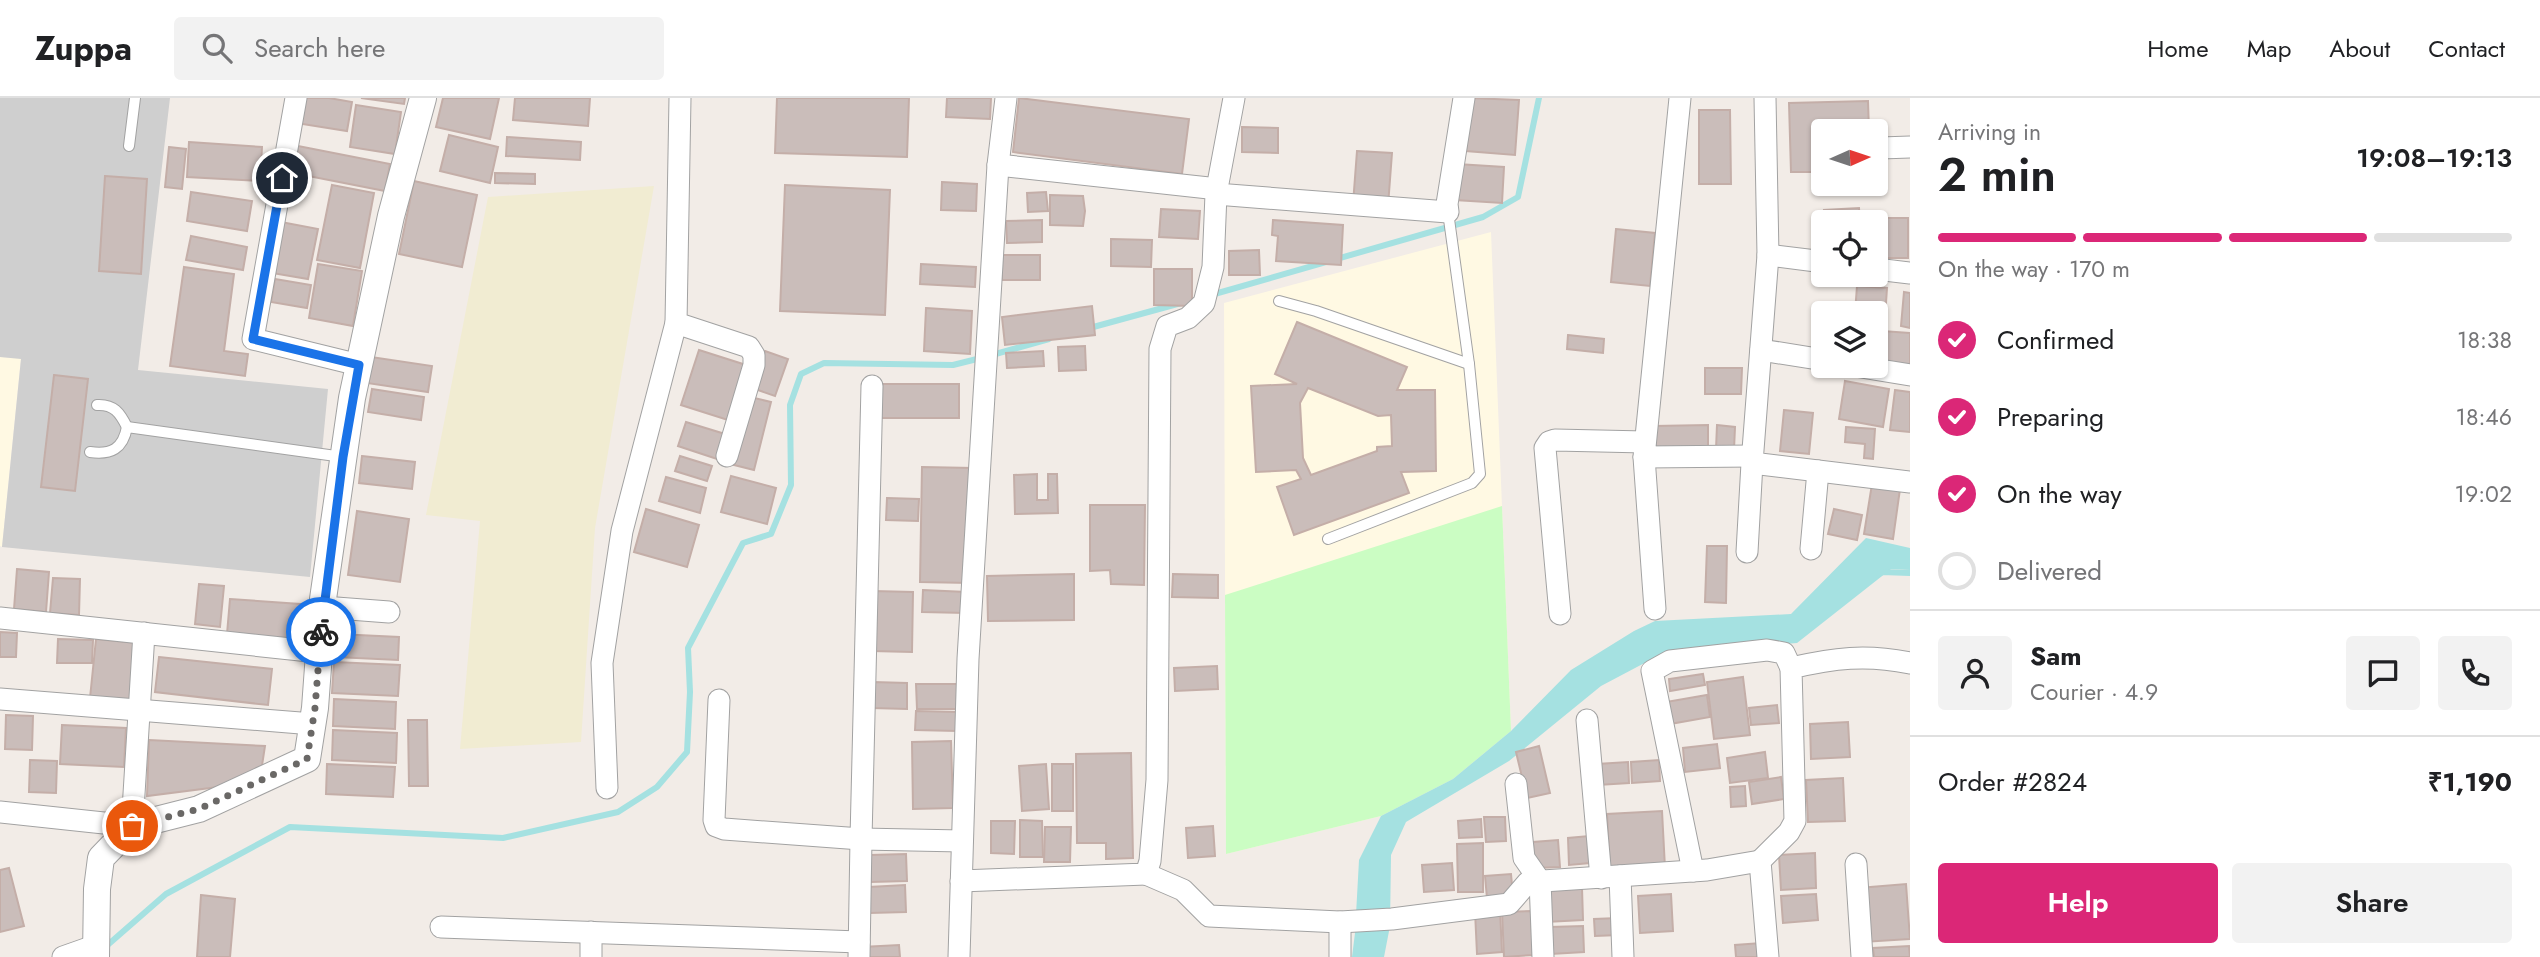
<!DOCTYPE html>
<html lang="en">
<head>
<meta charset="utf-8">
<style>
  body { margin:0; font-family:Jost,sans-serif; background:#f2f2f2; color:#202124; height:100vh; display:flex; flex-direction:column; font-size:26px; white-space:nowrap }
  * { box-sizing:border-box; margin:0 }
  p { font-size:23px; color:#757577 }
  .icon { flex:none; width:38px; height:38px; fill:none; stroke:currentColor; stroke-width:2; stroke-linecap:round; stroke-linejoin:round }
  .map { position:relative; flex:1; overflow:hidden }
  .details { display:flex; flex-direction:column; background:#fff; width:630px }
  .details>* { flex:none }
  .needle { width:46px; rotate:87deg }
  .fabs { position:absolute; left:1811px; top:21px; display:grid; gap:14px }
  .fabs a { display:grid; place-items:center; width:77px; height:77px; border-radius:7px; background:#fff; box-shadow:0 2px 5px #0004; font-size:35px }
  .pin { position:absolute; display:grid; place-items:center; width:60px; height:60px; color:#fff; margin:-30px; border:4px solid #fff; border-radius:50%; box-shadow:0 2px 7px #0007 }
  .courier { position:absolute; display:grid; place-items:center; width:70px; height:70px; margin:-35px; border:5px solid #1a73e8; border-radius:50%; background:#fff; color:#222; box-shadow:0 2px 9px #0007 }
  .summary em { font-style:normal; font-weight:600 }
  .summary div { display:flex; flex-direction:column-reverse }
  .summary { display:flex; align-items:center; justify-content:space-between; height:119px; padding:0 28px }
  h1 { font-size:46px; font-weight:600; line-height:52px }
  .bar { display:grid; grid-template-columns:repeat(4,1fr); gap:10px 7px; align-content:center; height:84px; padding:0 28px }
  .bar i { height:9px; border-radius:5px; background:#e0e0e0 }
  .bar .current { background:#db2777 }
  .bar p { grid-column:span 4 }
  .line { display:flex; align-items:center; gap:18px; padding:0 28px; border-top:2px solid #e0e0e0 }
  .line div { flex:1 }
  .round { display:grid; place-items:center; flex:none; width:74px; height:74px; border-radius:7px; background:#f2f2f2 }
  ol { padding:0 28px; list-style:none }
  li { display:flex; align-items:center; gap:21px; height:77px }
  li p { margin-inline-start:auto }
  li .icon { padding:7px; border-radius:50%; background:#db2777; color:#fff; stroke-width:4 }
  li:last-child { color:#757577 }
  li i { width:38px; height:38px; border:4px solid #e0e0e0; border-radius:50% }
  .cta { display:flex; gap:14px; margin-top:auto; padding:14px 28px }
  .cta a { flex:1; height:80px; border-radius:7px; background:#db2777; color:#fff; font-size:28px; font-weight:600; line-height:80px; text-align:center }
  .cta a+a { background:#f2f2f2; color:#202124 }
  header { display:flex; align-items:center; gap:42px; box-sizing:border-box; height:98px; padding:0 35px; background:#fff; border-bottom:2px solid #e0e0e0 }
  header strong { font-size:33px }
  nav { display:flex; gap:38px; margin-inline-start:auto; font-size:24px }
  .search { width:490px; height:63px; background:#f2f2f2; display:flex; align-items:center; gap:18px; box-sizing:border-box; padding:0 24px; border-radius:7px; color:#757577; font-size:26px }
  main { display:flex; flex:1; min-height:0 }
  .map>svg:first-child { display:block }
</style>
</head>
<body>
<header>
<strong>Zuppa</strong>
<div class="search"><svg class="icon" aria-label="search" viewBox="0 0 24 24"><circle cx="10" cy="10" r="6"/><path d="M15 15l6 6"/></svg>Search here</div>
<nav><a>Home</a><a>Map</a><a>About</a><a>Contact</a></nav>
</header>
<main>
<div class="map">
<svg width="1910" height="859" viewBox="0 0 1910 859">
  <rect width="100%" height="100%" fill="#f2ece7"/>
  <!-- education -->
  <g fill="#fff9e3">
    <polygon points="1491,134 1511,633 1381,718 1226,756 1224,205"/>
    <polygon points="0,259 21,260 2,449 0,448"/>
  </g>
  <!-- religious -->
  <polygon fill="#cfcfcf" points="0,0 170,0 138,272 328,291 310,479 2,449 21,261 0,259"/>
  <!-- farmland -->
  <polygon fill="#f1ecd2" points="654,88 595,430 581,644 460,651 480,423 426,417 488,99"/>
  <!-- park -->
  <polygon fill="#cbfdc3" points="1502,408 1511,633 1453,681 1381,718 1226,756 1225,497"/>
  <!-- water -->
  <polygon fill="#a5e1e1" points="1866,440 1910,450 1910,472 1891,471 1797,545 1690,553 1654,560 1601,588 1509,663 1406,724 1391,757 1390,828 1384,859 1352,859 1355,835 1359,762 1381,718 1453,681 1511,633 1571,572 1634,533 1655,523 1791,516"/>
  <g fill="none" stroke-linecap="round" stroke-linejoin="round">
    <!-- stream -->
    <g stroke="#a5e1e1" stroke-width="6">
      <polyline points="1211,197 1483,119 1518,99 1539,0"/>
      <polyline points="1086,231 1181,205"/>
      <polyline points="992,257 1049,241"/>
      <polyline points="1879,476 1882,474 1910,475"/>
      <polyline points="103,851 166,796 290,729 503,740 618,714 657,689 687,654 690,594 688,550 743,445 771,436 791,387 790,307 801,276 824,265 953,267 981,260"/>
    </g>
  </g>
  <!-- building -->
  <g fill="#cabdba" stroke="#c4aea8" stroke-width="2" fill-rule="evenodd">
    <polygon points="301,0 329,0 352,4 347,33 296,25"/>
    <polygon points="361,0 405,0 404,6"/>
    <polygon points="443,0 499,0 490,41 436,29"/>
    <polygon points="515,0 590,0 588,28 513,22"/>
    <polygon points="777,0 909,0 907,59 775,55"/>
    <polygon points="947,0 991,0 990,21 946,19"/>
    <polygon points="1019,0 1189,21 1182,76 1013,54"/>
    <polygon points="1470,0 1519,2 1515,57 1466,53"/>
    <polygon points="1868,3 1869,33 1824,33 1824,74 1791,74 1789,5"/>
    <polygon points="356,7 401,14 395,56 350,49"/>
    <polygon points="1699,12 1730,12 1731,86 1699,86"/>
    <polygon points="1242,29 1278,30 1278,55 1242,54"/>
    <polygon points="449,37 498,49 490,85 440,73"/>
    <polygon points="507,39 581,44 580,62 506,58"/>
    <polygon points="189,44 262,49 260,83 187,79"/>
    <polygon points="298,48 390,66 385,93 293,75"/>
    <polygon points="169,49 186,51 182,91 165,89"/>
    <polygon points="1357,53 1392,55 1388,108 1353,106"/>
    <polygon points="1457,66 1504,69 1502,105 1455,102"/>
    <polygon points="495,75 535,76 535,86 495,85"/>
    <polygon points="105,78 147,81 141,176 99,173"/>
    <polygon points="414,83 477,97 462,169 399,156"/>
    <polygon points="942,84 977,86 976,113 941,112"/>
    <polygon points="332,87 374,95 360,170 317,162"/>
    <polygon points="785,87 890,92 885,217 780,213"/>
    <polygon points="191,94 252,103 247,133 187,123"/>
    <polygon points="1046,94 1048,113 1028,114 1027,95"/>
    <polygon points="1050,97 1083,98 1085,113 1083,128 1050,127"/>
    <polygon points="1859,110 1860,124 1825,124 1824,112"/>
    <polygon points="1161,111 1200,113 1198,141 1159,139"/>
    <polygon points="1865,120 1908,120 1908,160 1876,160 1876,124 1865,124"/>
    <polygon points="1042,122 1042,144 1007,145 1006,123"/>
    <polygon points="1273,122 1343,127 1341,167 1276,163 1278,138 1272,137"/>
    <polygon points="281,124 318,131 308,181 272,175"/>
    <polygon points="1616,131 1655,135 1650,188 1611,184"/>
    <polygon points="191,138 247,149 243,172 186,162"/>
    <polygon points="1111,141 1152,142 1151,169 1111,168"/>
    <polygon points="1259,152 1260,177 1229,177 1229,153"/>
    <rect x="1002" y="157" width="38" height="25"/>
    <polygon points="318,166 362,173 353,228 309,220"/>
    <polygon points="921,166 976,169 975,189 920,186"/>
    <polygon points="184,169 234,176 224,253 248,256 245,278 170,268"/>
    <polygon points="1154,171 1192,171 1192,208 1154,207"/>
    <polygon points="275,181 311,187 307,210 271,204"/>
    <polygon points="1857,188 1887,190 1885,220 1876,219 1876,215 1855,215"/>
    <polygon points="1904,194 1910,195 1910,230 1901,228"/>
    <polygon points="1092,208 1095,237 1005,247 1002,219"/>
    <polygon points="926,210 972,213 970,256 924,253"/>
    <path d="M1297 224 1407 269 1397 292H1435L1436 373 1401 374 1409 395 1294 437 1277 389 1301 381 1296 372 1256 374 1251 288 1297 286 1275 276ZM1308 290 1378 318 1391 317 1392 348 1377 349V353L1311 377 1303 360 1300 305Z"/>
    <polygon points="1882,233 1910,235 1910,268 1880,266"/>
    <polygon points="1568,237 1604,241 1603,255 1567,251"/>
    <polygon points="1085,248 1086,272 1059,273 1058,249"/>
    <polygon points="699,252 746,267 728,322 681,307"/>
    <polygon points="765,253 788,261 775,298 752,290"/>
    <polygon points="1043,253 1044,268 1007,270 1006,255"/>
    <polygon points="371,259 432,268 428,294 367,285"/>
    <polygon points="1705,270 1742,270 1741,296 1705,296"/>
    <polygon points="54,277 88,281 75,393 41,389"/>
    <polygon points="1845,283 1889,291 1883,329 1839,321"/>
    <rect x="880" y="286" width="79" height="34"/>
    <polygon points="372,291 424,299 421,322 368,314"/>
    <polygon points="1895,292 1910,294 1910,334 1890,332"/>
    <polygon points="750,299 771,304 754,372 734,367"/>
    <polygon points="1784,312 1813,315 1809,356 1780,353"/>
    <polygon points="686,324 725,336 717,361 678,348"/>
    <polygon points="1708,327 1708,352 1655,353 1654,328"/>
    <polygon points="1717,327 1735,329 1734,352 1716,351"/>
    <polygon points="1846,329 1875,331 1873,361 1864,360 1865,346 1845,344"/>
    <polygon points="362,358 415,364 412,391 359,385"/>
    <polygon points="680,358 712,368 707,383 675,373"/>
    <polygon points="922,369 973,370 970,485 920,484"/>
    <polygon points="1037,376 1037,402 1048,402 1048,376 1057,376 1058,415 1015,416 1014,377"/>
    <polygon points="731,378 776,390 767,426 721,414"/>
    <polygon points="666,379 706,390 700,415 659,403"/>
    <polygon points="1872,386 1900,391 1893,441 1864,436"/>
    <polygon points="887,400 919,401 918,423 886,422"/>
    <polygon points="1090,407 1145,407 1144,487 1111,486 1110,472 1090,473"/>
    <polygon points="646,411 699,427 687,469 634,454"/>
    <polygon points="1834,411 1862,417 1857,442 1828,436"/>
    <polygon points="357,413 409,421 400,484 348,477"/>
    <polygon points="1707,448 1727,448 1726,505 1705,504"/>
    <polygon points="17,471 49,474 46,514 14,511"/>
    <polygon points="1074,476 1074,522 988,523 987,478"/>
    <polygon points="1173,476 1218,477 1218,500 1172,499"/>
    <polygon points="53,480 80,481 79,517 50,515"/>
    <polygon points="199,486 224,488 220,529 195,526"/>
    <polygon points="923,492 966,494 966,515 922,514"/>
    <polygon points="873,493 913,494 912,554 872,553"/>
    <polygon points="230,501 300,506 297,542 227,536"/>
    <polygon points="0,534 17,535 16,559 0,559"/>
    <polygon points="337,536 399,539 398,562 336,559"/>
    <polygon points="58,541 93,542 92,565 57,565"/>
    <polygon points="96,541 137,545 131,604 90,600"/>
    <polygon points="159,559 272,571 268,607 155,594"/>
    <polygon points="334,564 400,567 398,598 332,595"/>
    <polygon points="1217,568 1218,591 1175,593 1174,570"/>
    <polygon points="1703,576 1705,587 1670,593 1669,581"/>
    <polygon points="1743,579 1750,637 1714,641 1707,584"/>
    <polygon points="873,584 907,585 907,611 872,610"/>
    <polygon points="916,586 961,586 961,611 917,611"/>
    <polygon points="1707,597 1710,619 1670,626 1666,604"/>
    <polygon points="334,601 396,604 395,631 333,628"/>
    <polygon points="1777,607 1779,625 1751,627 1749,610"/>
    <polygon points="916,613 958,614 957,633 915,632"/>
    <polygon points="6,617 33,618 32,652 5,651"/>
    <polygon points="408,622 427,622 428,688 409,688"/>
    <polygon points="1848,624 1850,659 1811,661 1810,626"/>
    <polygon points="62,627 126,630 124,669 60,666"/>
    <polygon points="333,632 397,635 396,665 332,662"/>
    <polygon points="149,642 265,648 261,674 226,688 147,698"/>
    <polygon points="951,643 953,710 913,711 912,644"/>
    <polygon points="1717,646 1720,670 1685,674 1683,650"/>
    <polygon points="1539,648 1550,695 1527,700 1516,654"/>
    <polygon points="1765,654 1768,680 1730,685 1727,660"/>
    <polygon points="1131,655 1133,760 1106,761 1106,745 1077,745 1076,656"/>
    <polygon points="30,662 57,663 56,695 29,694"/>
    <polygon points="1659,662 1660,683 1632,685 1631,664"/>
    <polygon points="1628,664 1629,685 1598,687 1597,666"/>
    <polygon points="327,666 395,669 393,699 326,696"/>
    <polygon points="1046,666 1049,711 1022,713 1019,668"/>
    <rect x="1052" y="666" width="21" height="47"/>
    <polygon points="1781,679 1784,701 1752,706 1749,684"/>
    <polygon points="1843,680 1845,723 1808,724 1806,682"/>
    <polygon points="1745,688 1746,708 1731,709 1730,689"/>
    <polygon points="1662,713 1665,770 1610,773 1607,716"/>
    <polygon points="1484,719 1505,719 1506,743 1486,744"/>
    <polygon points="1481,721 1482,739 1459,740 1458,723"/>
    <polygon points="1020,722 1042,723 1043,759 1020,759"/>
    <polygon points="991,723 1015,723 1014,756 991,755"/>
    <polygon points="1213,728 1215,758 1188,760 1186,730"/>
    <polygon points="1045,729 1071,729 1070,764 1044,764"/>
    <polygon points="1589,738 1590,765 1569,767 1568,740"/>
    <polygon points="1558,742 1560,769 1535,770 1533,744"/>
    <polygon points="1483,745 1483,794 1458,794 1457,746"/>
    <polygon points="1815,755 1816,790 1781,792 1779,757"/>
    <polygon points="906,756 907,783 871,784 870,757"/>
    <polygon points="1452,765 1454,792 1424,794 1422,767"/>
    <polygon points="9,770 24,828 0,834 0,772"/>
    <polygon points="1511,776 1513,798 1487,800 1485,778"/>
    <polygon points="1906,786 1910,841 1863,844 1859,790"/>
    <polygon points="905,787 906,814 870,815 869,789"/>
    <polygon points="1582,790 1583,822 1546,824 1544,792"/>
    <polygon points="1671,796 1673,833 1640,835 1638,798"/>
    <polygon points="1816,796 1818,822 1783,825 1781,798"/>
    <polygon points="201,797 235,801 230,859 197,859"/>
    <polygon points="1500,812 1502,854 1477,856 1475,813"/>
    <polygon points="1531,813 1533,857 1504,859 1502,814"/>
    <polygon points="1618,820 1619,837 1595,838 1594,821"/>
    <polygon points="1583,828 1584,854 1551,856 1550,829"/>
    <polygon points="1761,845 1761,859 1736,859 1735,847"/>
    <polygon points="899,847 900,859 862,859 862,849"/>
    <polygon points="1909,848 1910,859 1874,859 1873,850"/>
  </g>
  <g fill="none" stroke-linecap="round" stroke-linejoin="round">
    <defs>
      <g id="service">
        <polyline points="129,48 135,0"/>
        <polyline points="1279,203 1316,213 1469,266"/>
        <path d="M97 307C114 306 120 315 127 329"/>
        <path d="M90 354C111 357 123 351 127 329L343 359"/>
        <polyline points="1328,441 1472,385 1480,376 1469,266 1448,114"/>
      </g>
      <g id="minor">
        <polyline points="296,0 253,241 359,267"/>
        <polyline points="680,0 676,225 749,249 754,257 754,267 727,358"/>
        <polyline points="1234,0 1216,96 1448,114 1447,106 1464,0"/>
        <polyline points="1680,0 1644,359 1753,358"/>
        <polyline points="1765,0 1768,157"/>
        <polyline points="1881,50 1910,49"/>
        <polyline points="998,67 1218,91"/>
        <polyline points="1824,164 1768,157 1752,365 1910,384"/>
        <polyline points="1876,171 1910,175"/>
        <polyline points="1761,252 1824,262"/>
        <polyline points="1855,268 1910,277"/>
        <polyline points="1644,359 1655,511"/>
        <polyline points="1811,451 1818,373"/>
        <polyline points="1747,454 1752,365"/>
        <polyline points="323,509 389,514"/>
        <polyline points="1560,516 1545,350 1549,344 1555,342 1645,344"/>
        <polyline points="0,520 319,554"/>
        <polyline points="0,601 313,626"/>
        <polyline points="719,602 714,722 716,728 724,731 861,741 872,288"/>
        <polyline points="1587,622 1601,780"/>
        <polyline points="1516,686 1524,760 1540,783 1543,859"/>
        <polyline points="607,690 602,565 622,433 676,225"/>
        <polyline points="0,714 132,728 144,535"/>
        <polyline points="1856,766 1862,859"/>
        <polyline points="1693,773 1652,573 1670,563 1767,552 1784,555 1791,570"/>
        <polyline points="1146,776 1183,792 1209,818 1340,824 1392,821 1509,806 1528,784 1707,772 1760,763"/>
        <polyline points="1620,778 1623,859"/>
        <polyline points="961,783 1146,776 1150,763 1157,682 1160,251 1167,228 1188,220 1204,205 1213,169 1216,96"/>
        <polyline points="1340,824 1340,859"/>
        <polyline points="441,829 859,844"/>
        <polyline points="63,859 97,847"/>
        <polyline points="591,859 591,834"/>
        <polyline points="859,859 861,741 962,743"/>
        <polyline points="959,859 968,561 998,67 1006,0"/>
        <path d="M1768 859 1760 763 1789 734 1795 723 1791 570C1834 560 1866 556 1910 565"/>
      </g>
      <polyline id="tertiary" points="96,859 97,791 101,760 132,728 199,711 307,661 315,610 323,501 352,300 391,118 423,0"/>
    </defs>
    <!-- service casing -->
    <use href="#service" stroke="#a2a2a2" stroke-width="12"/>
    <!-- minor casing -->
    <use href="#minor" stroke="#a2a2a2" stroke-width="23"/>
    <!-- tertiary casing -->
    <use href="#tertiary" stroke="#a2a2a2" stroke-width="28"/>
    <!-- service -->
    <use href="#service" stroke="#fff" stroke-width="10"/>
    <!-- minor -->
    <use href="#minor" stroke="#fff" stroke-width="21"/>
    <!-- tertiary -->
    <use href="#tertiary" stroke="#fff" stroke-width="26"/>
  </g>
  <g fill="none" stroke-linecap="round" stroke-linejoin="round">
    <!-- done -->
    <polyline stroke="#6a6866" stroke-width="7" stroke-dasharray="0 12.6" points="132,728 199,711 307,661 315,610 321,534"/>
    <!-- route -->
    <polyline stroke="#1a73e8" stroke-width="9" points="282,80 253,241 359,267 343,359 321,534"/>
  </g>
</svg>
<div class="fabs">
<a><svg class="needle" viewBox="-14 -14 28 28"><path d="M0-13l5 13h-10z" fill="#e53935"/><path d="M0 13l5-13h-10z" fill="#757577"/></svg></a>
<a><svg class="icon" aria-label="locate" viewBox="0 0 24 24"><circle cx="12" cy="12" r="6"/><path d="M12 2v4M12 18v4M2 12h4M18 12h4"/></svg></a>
<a><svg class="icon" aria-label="layers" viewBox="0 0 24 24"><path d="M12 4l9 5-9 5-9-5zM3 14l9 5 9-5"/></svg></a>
</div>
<div class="pin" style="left:132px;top:728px;background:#ea580c"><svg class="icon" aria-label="bag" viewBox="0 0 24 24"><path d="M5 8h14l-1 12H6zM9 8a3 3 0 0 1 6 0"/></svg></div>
<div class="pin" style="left:282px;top:80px;background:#1f2937"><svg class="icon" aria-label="home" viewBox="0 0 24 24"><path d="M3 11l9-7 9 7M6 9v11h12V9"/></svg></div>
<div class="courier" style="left:321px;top:534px"><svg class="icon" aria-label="bike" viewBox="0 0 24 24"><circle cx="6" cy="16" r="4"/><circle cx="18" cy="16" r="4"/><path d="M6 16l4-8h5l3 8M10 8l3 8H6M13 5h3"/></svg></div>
</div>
<section class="details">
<div class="summary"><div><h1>2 min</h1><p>Arriving in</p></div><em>19:08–19:13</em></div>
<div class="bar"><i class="current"></i><i class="current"></i><i class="current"></i><i></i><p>On the way · 170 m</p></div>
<ol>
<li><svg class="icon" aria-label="check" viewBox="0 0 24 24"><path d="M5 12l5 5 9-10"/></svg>Confirmed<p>18:38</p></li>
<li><svg class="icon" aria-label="check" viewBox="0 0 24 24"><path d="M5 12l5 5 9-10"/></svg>Preparing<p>18:46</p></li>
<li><svg class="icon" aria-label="check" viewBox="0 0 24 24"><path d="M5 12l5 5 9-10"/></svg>On the way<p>19:02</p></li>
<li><i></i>Delivered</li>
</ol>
<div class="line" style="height:126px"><a class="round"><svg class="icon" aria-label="person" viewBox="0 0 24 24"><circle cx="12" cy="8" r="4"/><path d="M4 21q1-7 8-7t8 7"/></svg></a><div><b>Sam</b><p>Courier · 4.9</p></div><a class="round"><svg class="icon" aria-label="chat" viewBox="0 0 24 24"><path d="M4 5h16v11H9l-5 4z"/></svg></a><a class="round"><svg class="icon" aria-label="phone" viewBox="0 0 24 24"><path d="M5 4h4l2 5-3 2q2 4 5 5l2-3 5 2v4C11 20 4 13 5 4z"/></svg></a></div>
<div class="line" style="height:91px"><div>Order #2824</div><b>₹1,190</b></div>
<div class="cta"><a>Help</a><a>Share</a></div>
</section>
</main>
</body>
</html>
